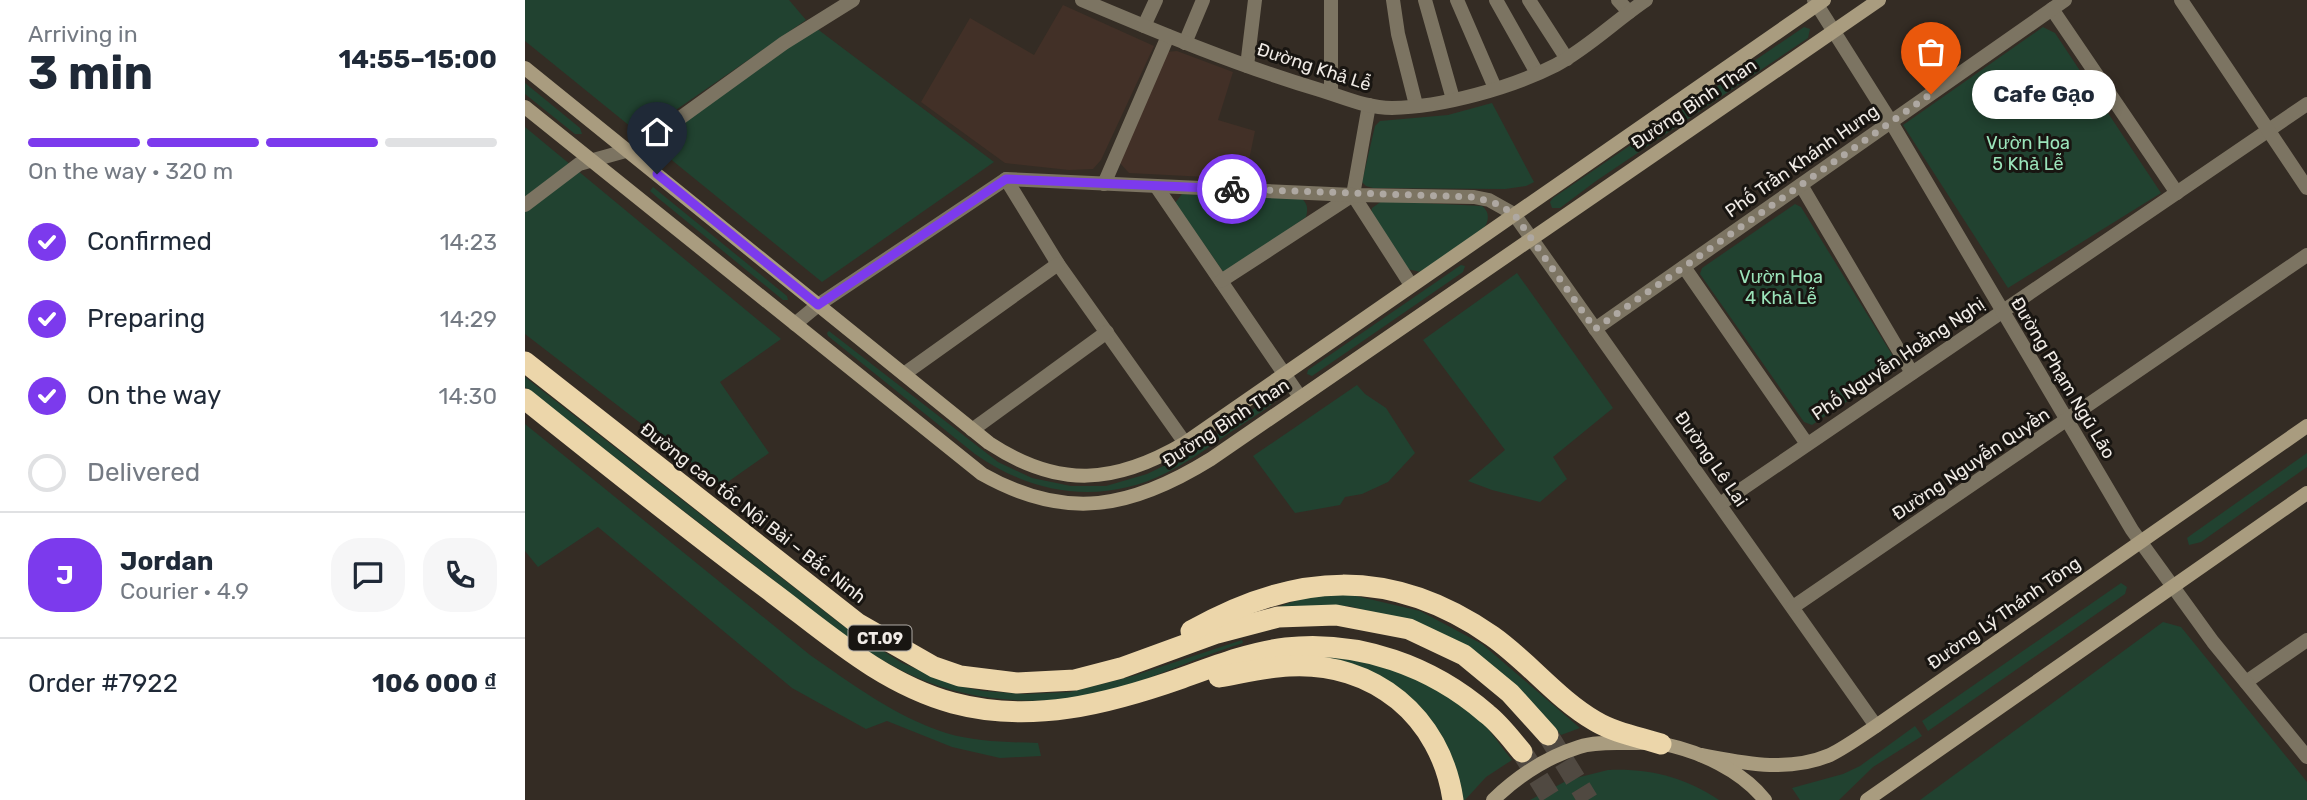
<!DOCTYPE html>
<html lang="en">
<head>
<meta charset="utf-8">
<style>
  body { margin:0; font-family:Rubik,sans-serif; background:#f6f6f7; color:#1f2937; height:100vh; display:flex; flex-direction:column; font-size:26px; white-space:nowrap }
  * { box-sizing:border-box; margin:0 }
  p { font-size:23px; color:#747a83 }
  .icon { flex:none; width:38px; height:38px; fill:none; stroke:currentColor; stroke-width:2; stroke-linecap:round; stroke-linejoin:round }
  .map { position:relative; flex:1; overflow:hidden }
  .drawer { display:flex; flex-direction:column; background:#fff; width:525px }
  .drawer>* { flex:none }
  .pin { position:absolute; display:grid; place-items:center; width:60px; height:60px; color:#fff; margin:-72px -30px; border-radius:50% 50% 50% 0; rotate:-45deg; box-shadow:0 0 7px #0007 }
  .pin .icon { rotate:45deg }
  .courier { position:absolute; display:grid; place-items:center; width:70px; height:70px; margin:-35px; border:5px solid #7c3aed; border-radius:50%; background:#fff; color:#222; box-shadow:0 2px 9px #0007 }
  .bubble { position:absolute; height:49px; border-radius:24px; background:#fff; box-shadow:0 4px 10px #0003; font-size:23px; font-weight:700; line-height:49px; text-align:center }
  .headline em { font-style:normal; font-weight:700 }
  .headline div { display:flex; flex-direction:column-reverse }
  .headline { display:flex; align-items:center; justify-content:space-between; height:119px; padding:0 28px }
  h1 { font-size:46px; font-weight:700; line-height:52px }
  .bar { display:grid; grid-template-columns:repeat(4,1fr); gap:10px 7px; align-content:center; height:84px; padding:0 28px }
  .bar i { height:9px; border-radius:5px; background:#e0e1e3 }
  .bar .current { background:#7c3aed }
  .bar p { grid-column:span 4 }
  .line { display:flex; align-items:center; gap:18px; padding:0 28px; border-top:2px solid #e0e1e3 }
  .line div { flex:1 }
  .round { display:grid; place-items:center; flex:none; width:74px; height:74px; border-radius:28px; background:#f6f6f7 }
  ol { padding:0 28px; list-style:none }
  li { display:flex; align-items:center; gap:21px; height:77px }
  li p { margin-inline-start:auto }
  li .icon { padding:7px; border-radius:50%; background:#7c3aed; color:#fff; stroke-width:4 }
  li:last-child { color:#747a83 }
  li i { width:38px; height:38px; border:4px solid #e0e1e3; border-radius:50% }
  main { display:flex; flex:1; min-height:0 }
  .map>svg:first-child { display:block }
</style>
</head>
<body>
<main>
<section class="drawer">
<div class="headline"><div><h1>3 min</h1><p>Arriving in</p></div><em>14:55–15:00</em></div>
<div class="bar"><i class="current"></i><i class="current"></i><i class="current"></i><i></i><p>On the way · 320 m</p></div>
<ol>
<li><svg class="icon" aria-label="check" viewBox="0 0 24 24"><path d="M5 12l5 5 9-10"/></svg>Confirmed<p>14:23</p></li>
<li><svg class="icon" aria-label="check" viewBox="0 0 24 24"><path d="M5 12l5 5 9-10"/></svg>Preparing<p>14:29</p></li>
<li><svg class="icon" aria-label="check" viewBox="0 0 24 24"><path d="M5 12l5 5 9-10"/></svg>On the way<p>14:30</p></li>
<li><i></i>Delivered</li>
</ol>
<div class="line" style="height:126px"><b class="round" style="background:#7c3aed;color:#fff">J</b><div><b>Jordan</b><p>Courier · 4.9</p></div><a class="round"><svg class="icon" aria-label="chat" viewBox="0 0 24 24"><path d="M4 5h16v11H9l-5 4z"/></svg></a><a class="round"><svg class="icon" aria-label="phone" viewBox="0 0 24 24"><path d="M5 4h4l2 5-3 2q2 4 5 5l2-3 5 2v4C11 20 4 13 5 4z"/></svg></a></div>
<div class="line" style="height:91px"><div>Order #7922</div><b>106 000 ₫</b></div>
</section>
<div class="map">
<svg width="1782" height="800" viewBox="0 0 1782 800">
  <rect width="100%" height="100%" fill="#342c24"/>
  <!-- education -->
  <g fill="#423027">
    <polygon points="538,5 629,46 576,160 568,169 544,170 480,163 396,102 445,18 509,55"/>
    <polygon points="652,51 708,72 693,120 730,131 720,179 604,173 595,163 640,52"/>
  </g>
  <!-- green -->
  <g fill="#214230">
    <polygon points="0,0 264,0 281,20 119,132 111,131 0,41"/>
    <polygon points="1279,27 1285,29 1283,38 1071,181 1035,208 1027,208 1025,202 1028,198"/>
    <polygon points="1518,27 1530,33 1636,193 1483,288 1378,125"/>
    <polygon points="291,28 469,162 297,282 127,144"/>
    <polygon points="0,83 55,128 57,134 50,134 0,94"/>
    <polygon points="967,103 1009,182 1001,186 980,189 848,188 841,186 837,182 850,126 855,121 923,115"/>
    <polygon points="0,127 256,339 195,382 244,453 197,486 0,334"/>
    <polygon points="128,187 262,296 263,300 258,300 133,198 125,191"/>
    <path d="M657 194 776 198C783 204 783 209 781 217L705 271 699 273 650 203Z"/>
    <path d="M857 201 957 206C965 212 964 221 959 228L896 272 882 269 846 214 847 208Z"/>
    <polygon points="1270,204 1276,207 1371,361 1369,370 1287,425 1279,422 1175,274 1177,268"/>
    <polygon points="936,265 940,266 938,272 787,376 782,374 783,370"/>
    <polygon points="992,273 1088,408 1028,457 1042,479 1015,502 967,490 943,481 980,450 898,340"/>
    <path d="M304 331 473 462 507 478 546 486H581L622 474 665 453 753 392 756 393V396C741 411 718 423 700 436 681 449 662 463 641 473 577 505 508 495 450 454L303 336 302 333Z"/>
    <path d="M0 377 317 625 377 663 434 686 458 691 500 694 545 692 608 676 717 640 718 643C656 662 596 696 531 700 481 703 431 696 386 675 331 650 285 608 238 572 158 511 79 449 0 387Z"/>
    <polygon points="832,385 840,394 861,408 890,453 863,482 837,494 820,497 815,505 770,513 728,456"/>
    <path d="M0 424 285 655C327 684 371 717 421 733 451 742 483 742 513 743L516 756 475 758 427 747 362 721 341 729 267 688 73 527 13 567 0 551Z"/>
    <polygon points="1782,453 1782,467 1676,542 1664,545 1662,538 1666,535"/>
    <polygon points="1596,583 1602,587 1600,594 1403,731 1397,721"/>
    <polygon points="786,595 827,595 895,611 957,644 1055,728 1036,735 991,686 891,623 823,606 753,607"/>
    <polygon points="1638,622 1656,627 1782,782 1782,800 1395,800"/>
    <path d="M817 653C868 666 920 682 957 722 968 734 977 748 987 760L961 777 940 800H936L902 717 768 654Z"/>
    <polygon points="1390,726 1397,736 1348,767 1314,800 1275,800 1267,788 1318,774 1335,766"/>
    <path d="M1083 770C1123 768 1160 777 1194 800H1005L1043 780Z"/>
  </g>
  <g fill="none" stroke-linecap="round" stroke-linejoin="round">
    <!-- motorway-tunnel -->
    <g stroke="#504941" stroke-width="21" stroke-dasharray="21 10" stroke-linecap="butt">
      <polyline points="1023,735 1063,800"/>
      <polyline points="997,752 1027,800"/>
    </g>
    <!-- minor -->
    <g stroke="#7c7462" stroke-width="14">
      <polyline points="868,0 873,34 891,105"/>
      <polyline points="900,0 928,99"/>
      <polyline points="932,0 970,88"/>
      <polyline points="971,0 1012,73"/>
      <polyline points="1004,0 1042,59"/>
      <polyline points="1093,0 1104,12"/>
      <polyline points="1527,9 1652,193"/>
      <polyline points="619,26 631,0"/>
      <polyline points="660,43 678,0"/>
      <polyline points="722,66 730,0"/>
      <polyline points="806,93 806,0"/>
      <polyline points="844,105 828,195 886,285"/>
      <polyline points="481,179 533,264 660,443"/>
      <polyline points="579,184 643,36"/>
      <polyline points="1276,185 1387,373"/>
      <polyline points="631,186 775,397"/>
      <polyline points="1159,267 1282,444"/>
      <polyline points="696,281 828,195"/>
      <polyline points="270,324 293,305 481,179 828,195 949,197 964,200 989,214 1351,726"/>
      <polyline points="1070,329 1540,0"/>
      <polyline points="379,374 533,264"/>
      <polyline points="447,430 582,332"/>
      <polyline points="1195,504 1782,104"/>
      <polyline points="1721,682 1782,640"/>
    </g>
    <!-- tertiary -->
    <g stroke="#7c7462" stroke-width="14">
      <path d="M557 0C635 33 714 66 795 90 818 97 842 108 867 108 917 107 986 88 1031 65 1063 48 1090 21 1121 0"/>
      <polyline points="1289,0 1366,122 1607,530 1688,642 1782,757"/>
      <polyline points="1656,0 1782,188"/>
      <polyline points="0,205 54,164 115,147 259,43 328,0"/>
      <polyline points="1268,607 1782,255"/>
    </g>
    <!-- secondary -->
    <g stroke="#a99c7f" stroke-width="14">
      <path d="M0 68 464 443C534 489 590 484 660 443L1299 0"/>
      <path d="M0 107 457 474C542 522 607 508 686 459L1354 0"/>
      <path d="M1176 755C1219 763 1262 773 1305 755 1321 747 1336 736 1351 726L1782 426"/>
      <path d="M968 800C992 777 1022 757 1054 747 1069 742 1086 743 1102 743 1114 743 1127 742 1139 744 1176 752 1216 770 1240 800"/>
      <polyline points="1342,800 1782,493"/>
    </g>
    <!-- motorway -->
    <g stroke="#ecd6aa" stroke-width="21">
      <polyline points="0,362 332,623 409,667 435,676 492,683 550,680 596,668 692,633 753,617 811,615 884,629 939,655 985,693 1023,735"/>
      <path d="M0 399C82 465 164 530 248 593 304 635 358 684 428 703 506 724 583 704 657 678 690 666 726 652 761 648 834 640 907 666 962 714 975 724 986 739 997 752"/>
      <path d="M666 631C770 572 866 566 967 636 1004 662 1032 699 1070 721 1090 733 1114 737 1136 744"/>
      <path d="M694 677C717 673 741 667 764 666 849 661 916 717 928 800"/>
    </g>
  </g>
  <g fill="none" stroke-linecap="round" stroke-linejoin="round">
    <!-- done -->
    <polyline stroke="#aea8a2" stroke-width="7" stroke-dasharray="0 12.6" points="707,189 949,197 972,204 989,214 1070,329 1406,94"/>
    <!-- route -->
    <polyline stroke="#7c3aed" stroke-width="9" points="132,174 293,305 481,179 707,189"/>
  </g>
  <g text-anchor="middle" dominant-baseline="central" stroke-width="6" stroke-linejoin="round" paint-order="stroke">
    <!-- shield labels -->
    <rect fill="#181511" stroke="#afaba6" stroke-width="2" x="323.5" y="625.5" width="63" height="25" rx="5"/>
    <g font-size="16" font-weight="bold" fill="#f0ebe6">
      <text x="355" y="638">CT.09</text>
    </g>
    <!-- street labels -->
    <g font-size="18" fill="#f0ebe6" stroke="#181511">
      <text transform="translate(789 67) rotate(18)">Đường Khả Lễ</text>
      <text transform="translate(1169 104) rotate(-34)">Đường Bình Than</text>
      <text transform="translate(1277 161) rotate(-35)">Phố Trần Khánh Hưng</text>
      <text transform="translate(1373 359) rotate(-34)">Phố Nguyễn Hoằng Nghị</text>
      <text transform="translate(1538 378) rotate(59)">Đường Phạm Ngũ Lão</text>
      <text transform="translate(701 423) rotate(-33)">Đường Bình Than</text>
      <text transform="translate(1186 459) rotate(55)">Đường Lê Lai</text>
      <text transform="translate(1446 464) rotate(-34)">Đường Nguyễn Quyền</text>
      <text transform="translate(228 513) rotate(38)">Đường cao tốc Nội Bài – Bắc Ninh</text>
      <text transform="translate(1479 613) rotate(-35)">Đường Lý Thánh Tông</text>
    </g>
    <!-- park labels -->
    <g font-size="18" fill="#9be4ba" stroke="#181511">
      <text x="1503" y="143">Vườn Hoa<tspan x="1503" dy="21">5 Khả Lễ</tspan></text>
      <text x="1256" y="277">Vườn Hoa<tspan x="1256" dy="21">4 Khả Lễ</tspan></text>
    </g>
  </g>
</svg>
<div class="pin" style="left:1406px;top:94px;background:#ea580c"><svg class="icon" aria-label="bag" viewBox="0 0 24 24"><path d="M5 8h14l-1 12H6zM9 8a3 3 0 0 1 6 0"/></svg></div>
<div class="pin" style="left:132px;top:174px;background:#1f2937"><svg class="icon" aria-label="home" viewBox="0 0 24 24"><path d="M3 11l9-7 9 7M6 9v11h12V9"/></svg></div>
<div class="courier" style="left:707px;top:189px"><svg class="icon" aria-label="bike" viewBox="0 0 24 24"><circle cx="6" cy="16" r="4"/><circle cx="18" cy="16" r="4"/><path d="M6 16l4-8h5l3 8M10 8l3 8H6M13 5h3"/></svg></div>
<div class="bubble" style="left:1447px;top:70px;width:144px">Cafe Gạo</div>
</div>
</main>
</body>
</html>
